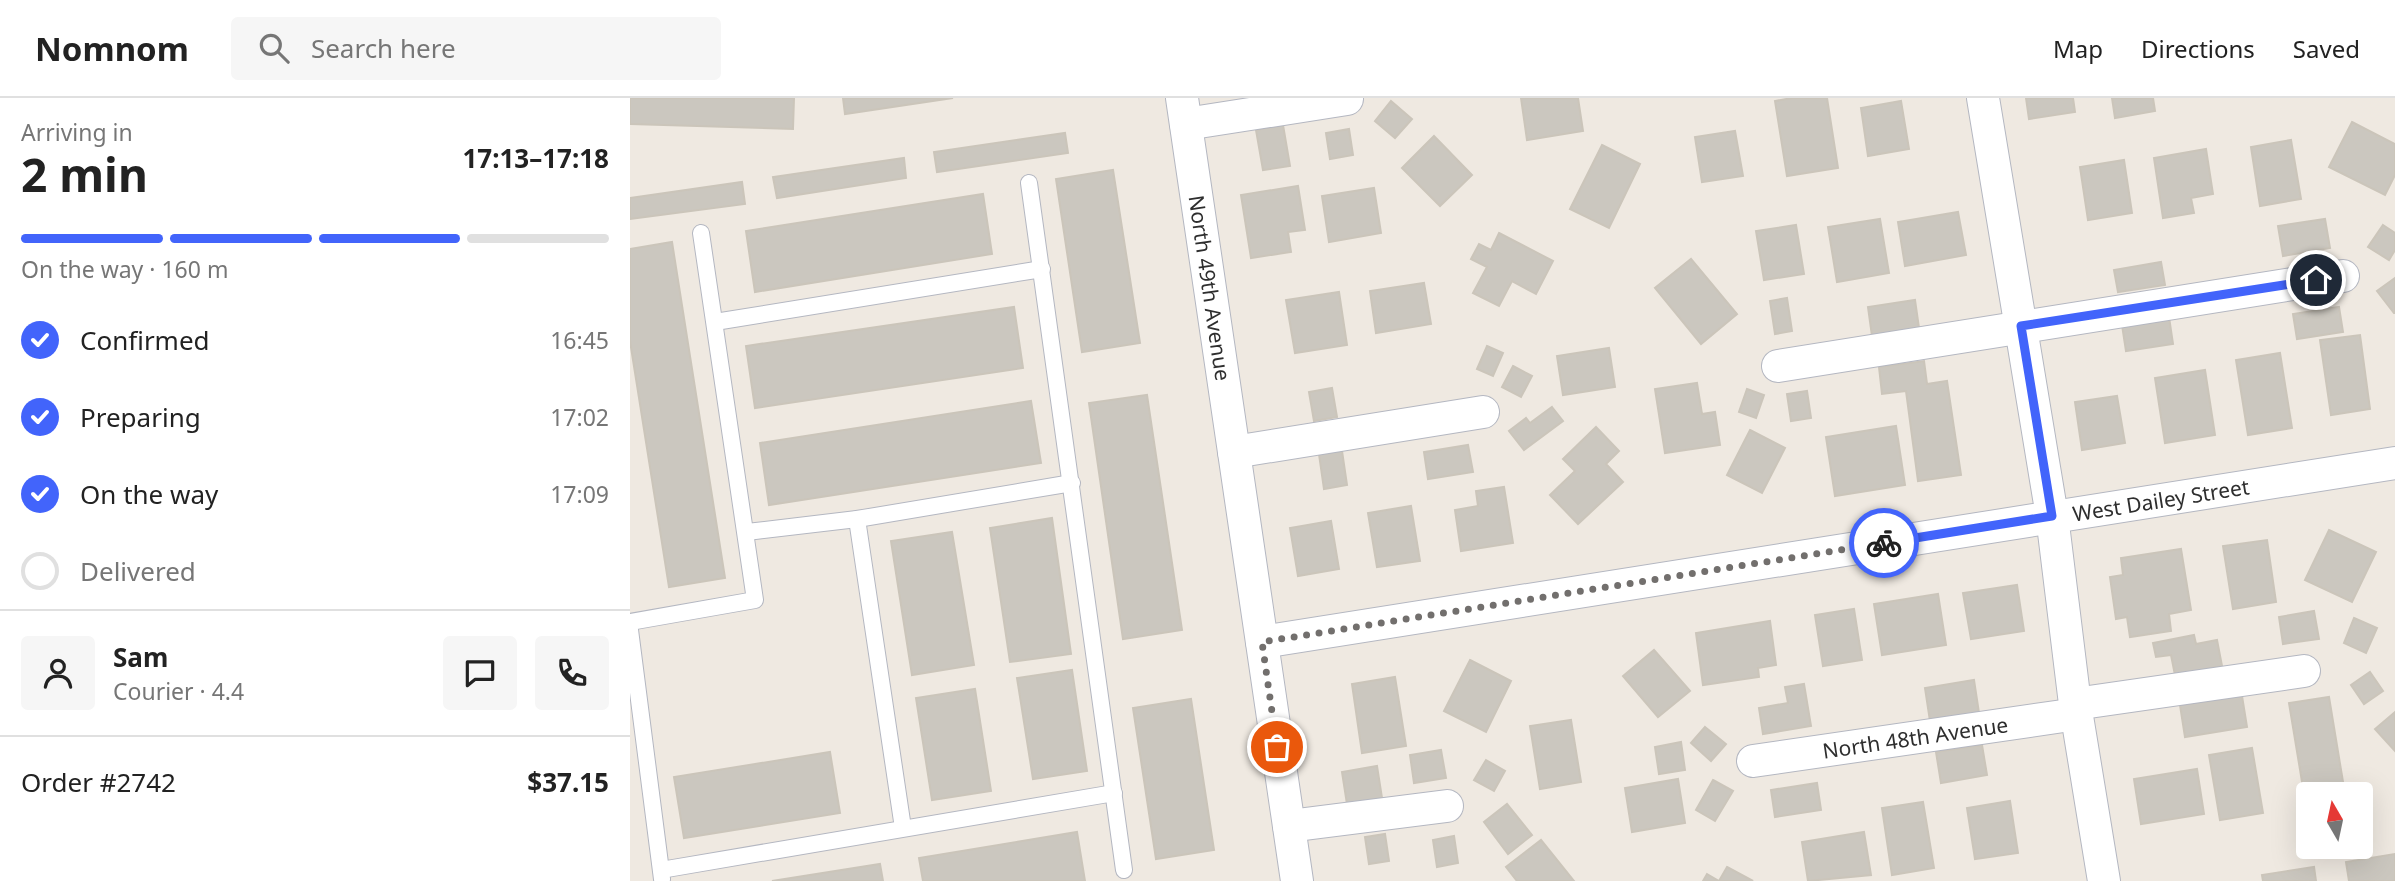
<!DOCTYPE html>
<html lang="en">
<head>
<meta charset="utf-8">
<style>
  body { margin:0; font-family:"Noto Sans",sans-serif; background:#f6f6f6; color:#222; height:100vh; display:flex; flex-direction:column; font-size:26px; white-space:nowrap }
  * { box-sizing:border-box; margin:0 }
  p { font-size:23px; color:#767676 }
  .icon { flex:none; width:38px; height:38px; fill:none; stroke:currentColor; stroke-width:2; stroke-linecap:round; stroke-linejoin:round }
  .map { position:relative; flex:1; overflow:hidden }
  .side { display:flex; flex-direction:column; background:#fff; width:630px }
  .side>* { flex:none }
  .needle { width:46px; rotate:351deg }
  .buttons { position:absolute; left:1666px; top:684px; display:grid; gap:14px }
  .buttons a { display:grid; place-items:center; width:77px; height:77px; border-radius:7px; background:#fff; box-shadow:0 7px 28px #0002; font-size:35px }
  .pin { position:absolute; display:grid; place-items:center; width:60px; height:60px; color:#fff; margin:-30px; border:4px solid #fff; border-radius:50%; box-shadow:0 2px 7px #0007 }
  .courier { position:absolute; display:grid; place-items:center; width:70px; height:70px; margin:-35px; border:5px solid #4264fb; border-radius:50%; background:#fff; color:#222; box-shadow:0 2px 9px #0007 }
  .headline em { font-style:normal; font-weight:700 }
  .headline div { display:flex; flex-direction:column-reverse }
  .headline { display:flex; align-items:center; justify-content:space-between; height:119px; padding:0 21px }
  h1 { font-size:46px; font-weight:700; line-height:52px }
  .bar { display:grid; grid-template-columns:repeat(4,1fr); gap:10px 7px; align-content:center; height:84px; padding:0 21px }
  .bar i { height:9px; border-radius:5px; background:#e0e0e0 }
  .bar .active { background:#4264fb }
  .bar p { grid-column:span 4 }
  .line { display:flex; align-items:center; gap:18px; padding:0 21px; border-top:2px solid #e0e0e0 }
  .line div { flex:1 }
  .round { display:grid; place-items:center; flex:none; width:74px; height:74px; border-radius:7px; background:#f6f6f6 }
  ol { padding:0 21px; list-style:none }
  li { display:flex; align-items:center; gap:21px; height:77px }
  li p { margin-inline-start:auto }
  li .icon { padding:7px; border-radius:50%; background:#4264fb; color:#fff; stroke-width:4 }
  li:last-child { color:#767676 }
  li i { width:38px; height:38px; border:4px solid #e0e0e0; border-radius:50% }
  header { display:flex; align-items:center; gap:42px; box-sizing:border-box; height:98px; padding:0 35px; background:#fff; border-bottom:2px solid #e0e0e0 }
  header strong { font-size:33px }
  nav { display:flex; gap:38px; margin-inline-start:auto; font-size:24px }
  .search { width:490px; height:63px; background:#f6f6f6; display:flex; align-items:center; gap:18px; box-sizing:border-box; padding:0 24px; border-radius:7px; color:#767676; font-size:26px }
  main { display:flex; flex:1; min-height:0 }
  .map>svg:first-child { display:block }
</style>
</head>
<body>
<header>
<strong>Nomnom</strong>
<div class="search"><svg class="icon" aria-label="search" viewBox="0 0 24 24"><circle cx="10" cy="10" r="6"/><path d="M15 15l6 6"/></svg>Search here</div>
<nav><a>Map</a><a>Directions</a><a>Saved</a></nav>
</header>
<main>
<section class="side">
<div class="headline"><div><h1>2 min</h1><p>Arriving in</p></div><em>17:13–17:18</em></div>
<div class="bar"><i class="active"></i><i class="active"></i><i class="active"></i><i></i><p>On the way · 160 m</p></div>
<ol>
<li><svg class="icon" aria-label="check" viewBox="0 0 24 24"><path d="M5 12l5 5 9-10"/></svg>Confirmed<p>16:45</p></li>
<li><svg class="icon" aria-label="check" viewBox="0 0 24 24"><path d="M5 12l5 5 9-10"/></svg>Preparing<p>17:02</p></li>
<li><svg class="icon" aria-label="check" viewBox="0 0 24 24"><path d="M5 12l5 5 9-10"/></svg>On the way<p>17:09</p></li>
<li><i></i>Delivered</li>
</ol>
<div class="line" style="height:126px"><a class="round"><svg class="icon" aria-label="person" viewBox="0 0 24 24"><circle cx="12" cy="8" r="4"/><path d="M4 21q1-7 8-7t8 7"/></svg></a><div><b>Sam</b><p>Courier · 4.4</p></div><a class="round"><svg class="icon" aria-label="chat" viewBox="0 0 24 24"><path d="M4 5h16v11H9l-5 4z"/></svg></a><a class="round"><svg class="icon" aria-label="phone" viewBox="0 0 24 24"><path d="M5 4h4l2 5-3 2q2 4 5 5l2-3 5 2v4C11 20 4 13 5 4z"/></svg></a></div>
<div class="line" style="height:91px"><div>Order #2742</div><b>$37.15</b></div>
</section>
<div class="map">
<svg width="1765" height="783" viewBox="0 0 1765 783">
  <rect width="100%" height="100%" fill="#efe9e1"/>
  <!-- building -->
  <g fill="#cbc7bf" stroke="#cbc5ba" stroke-width="2">
    <polygon points="0,0 164,0 163,31 0,26"/>
    <polygon points="213,0 323,0 215,16"/>
    <polygon points="891,0 948,0 953,33 897,42"/>
    <polygon points="1162,0 1197,0 1208,70 1157,78 1145,3"/>
    <polygon points="1396,0 1443,0 1445,14 1399,21"/>
    <polygon points="1482,0 1523,0 1525,13 1485,20"/>
    <polygon points="761,3 782,21 765,40 745,23"/>
    <polygon points="1271,3 1279,51 1238,58 1231,10"/>
    <polygon points="1722,24 1765,46 1765,77 1755,97 1699,69"/>
    <polygon points="653,27 660,68 633,72 626,32"/>
    <polygon points="719,31 723,57 700,61 696,35"/>
    <polygon points="1105,33 1113,78 1072,84 1065,39"/>
    <polygon points="435,35 438,55 307,74 304,54"/>
    <polygon points="804,38 842,77 810,108 772,70"/>
    <polygon points="1661,42 1671,101 1630,108 1621,49"/>
    <polygon points="972,47 1010,66 979,130 940,111"/>
    <polygon points="1576,51 1583,96 1561,100 1564,115 1533,120 1524,60"/>
    <polygon points="274,60 276,80 147,100 143,79"/>
    <polygon points="1494,62 1502,115 1458,122 1450,69"/>
    <polygon points="483,72 510,245 452,254 426,81"/>
    <polygon points="112,84 115,106 0,121 0,100"/>
    <polygon points="668,88 675,132 658,134 661,154 621,160 611,97"/>
    <polygon points="744,90 751,135 699,144 692,98"/>
    <polygon points="353,96 362,156 125,194 116,133"/>
    <polygon points="1328,114 1336,157 1275,168 1268,124"/>
    <polygon points="1250,121 1259,175 1207,184 1198,129"/>
    <polygon points="1695,121 1700,150 1653,158 1648,128"/>
    <polygon points="1166,127 1174,176 1134,182 1126,133"/>
    <polygon points="1753,127 1765,135 1765,152 1759,162 1738,149"/>
    <polygon points="869,135 923,163 906,196 882,183 869,208 843,195 857,169 841,161 849,146 861,152"/>
    <polygon points="42,144 95,480 39,489 0,243 0,151"/>
    <polygon points="1061,161 1107,216 1071,246 1025,190"/>
    <polygon points="1531,164 1535,187 1488,194 1484,172"/>
    <polygon points="1765,180 1765,215 1764,215 1747,193"/>
    <polygon points="794,185 801,226 746,235 740,193"/>
    <polygon points="709,194 717,247 665,255 656,202"/>
    <polygon points="1157,200 1162,233 1145,236 1140,203"/>
    <polygon points="1285,202 1289,230 1242,238 1238,209"/>
    <polygon points="384,209 393,270 125,310 116,248"/>
    <polygon points="1709,209 1713,234 1667,241 1663,216"/>
    <polygon points="1539,219 1543,246 1496,253 1492,227"/>
    <polygon points="1730,237 1740,311 1701,317 1690,242"/>
    <polygon points="857,248 873,255 863,278 847,271"/>
    <polygon points="979,250 985,289 933,297 927,258"/>
    <polygon points="1650,255 1662,330 1618,337 1606,262"/>
    <polygon points="1294,263 1297,286 1317,283 1331,377 1288,383 1276,293 1252,296 1249,269"/>
    <polygon points="883,268 902,278 891,299 872,289"/>
    <polygon points="1575,272 1585,337 1535,345 1525,280"/>
    <polygon points="1067,285 1072,316 1085,314 1090,347 1035,355 1025,291"/>
    <polygon points="702,290 707,319 684,323 679,294"/>
    <polygon points="1117,291 1134,297 1126,320 1109,314"/>
    <polygon points="1177,293 1181,320 1161,323 1157,296"/>
    <polygon points="517,297 552,532 493,541 459,305"/>
    <polygon points="1487,298 1495,345 1452,352 1445,304"/>
    <polygon points="401,303 411,365 139,407 130,345"/>
    <polygon points="922,309 933,323 894,352 879,333 896,320 900,325"/>
    <polygon points="1266,328 1275,387 1205,398 1196,339"/>
    <polygon points="966,329 989,353 976,366 993,384 948,426 920,397 945,373 933,361"/>
    <polygon points="1120,332 1155,350 1132,395 1097,377"/>
    <polygon points="838,347 843,374 798,381 794,354"/>
    <polygon points="712,353 717,387 694,391 689,356"/>
    <polygon points="874,389 883,445 831,453 825,412 848,408 846,393"/>
    <polygon points="781,408 790,463 747,469 738,415"/>
    <polygon points="422,420 441,556 380,564 360,430"/>
    <polygon points="701,423 709,471 668,478 660,430"/>
    <polygon points="1699,432 1746,454 1722,504 1675,482"/>
    <polygon points="322,434 344,567 282,577 261,443"/>
    <polygon points="1637,442 1646,504 1603,511 1593,448"/>
    <polygon points="1551,451 1561,512 1539,516 1541,533 1500,539 1497,519 1486,521 1480,479 1493,477 1491,460"/>
    <polygon points="1387,487 1394,533 1341,541 1333,495"/>
    <polygon points="1308,496 1316,547 1252,557 1244,506"/>
    <polygon points="1224,511 1232,562 1193,568 1185,517"/>
    <polygon points="1684,513 1689,541 1653,546 1649,519"/>
    <polygon points="1724,520 1747,530 1736,555 1714,545"/>
    <polygon points="1140,523 1146,567 1128,570 1129,579 1073,587 1066,535"/>
    <polygon points="1564,537 1566,546 1587,542 1592,568 1545,577 1541,557 1526,559 1523,545"/>
    <polygon points="1024,552 1060,593 1028,619 993,578"/>
    <polygon points="840,562 881,583 856,634 814,613"/>
    <polygon points="442,572 457,673 403,681 387,580"/>
    <polygon points="1740,574 1753,593 1734,606 1721,587"/>
    <polygon points="765,579 776,648 732,655 722,586"/>
    <polygon points="1344,582 1349,615 1300,623 1295,590"/>
    <polygon points="1174,586 1181,628 1133,636 1129,610 1158,605 1155,589"/>
    <polygon points="345,591 361,693 302,702 286,600"/>
    <polygon points="1612,598 1617,629 1555,639 1550,607"/>
    <polygon points="1699,599 1715,696 1678,696 1677,714 1659,605"/>
    <polygon points="561,601 584,752 526,761 503,610"/>
    <polygon points="1765,614 1765,653 1745,631"/>
    <polygon points="941,622 951,684 910,691 900,628"/>
    <polygon points="1075,629 1096,646 1081,663 1061,645"/>
    <polygon points="1051,644 1055,672 1029,676 1025,649"/>
    <polygon points="1352,647 1357,677 1311,685 1306,654"/>
    <polygon points="1622,650 1633,715 1590,722 1579,657"/>
    <polygon points="811,652 816,680 784,685 780,657"/>
    <polygon points="200,654 210,715 54,740 44,679"/>
    <polygon points="856,662 875,673 864,693 844,682"/>
    <polygon points="747,668 752,700 717,706 712,674"/>
    <polygon points="1567,671 1574,716 1511,726 1504,681"/>
    <polygon points="1048,681 1055,725 1002,734 995,690"/>
    <polygon points="1083,682 1103,693 1085,723 1066,712"/>
    <polygon points="1187,685 1191,712 1145,719 1141,692"/>
    <polygon points="1380,703 1388,755 1345,761 1337,710"/>
    <polygon points="1293,704 1304,770 1262,777 1252,710"/>
    <polygon points="877,706 902,737 878,756 854,724"/>
    <polygon points="447,734 455,783 293,783 289,760"/>
    <polygon points="1234,734 1241,777 1178,783 1172,744"/>
    <polygon points="755,736 759,763 739,766 735,739"/>
    <polygon points="824,738 828,765 807,769 803,742"/>
    <polygon points="911,742 944,783 887,783 876,769"/>
    <polygon points="1765,756 1765,783 1719,783 1716,764"/>
    <polygon points="250,766 253,783 142,783"/>
    <polygon points="1097,769 1123,783 1073,783 1077,776 1089,783"/>
    <polygon points="1684,769 1686,783 1633,783 1632,777"/>
  </g>
  <g fill="none" stroke-linecap="round" stroke-linejoin="round">
    <defs>
      <g id="service">
        <polyline points="399,85 494,772"/>
        <polyline points="85,224 412,171"/>
        <polyline points="227,421 273,730"/>
        <polyline points="117,434 227,421 442,385"/>
        <polyline points="0,524 125,502 71,135"/>
        <polyline points="0,532 32,781"/>
        <polyline points="31,772 484,695"/>
      </g>
      <g id="minor">
        <path id="s1" d="M552 0 667 783"/>
        <polyline points="1353,0 1422,418 1445,606 1474,783"/>
        <polyline points="556,26 717,1"/>
        <polyline points="1148,268 1713,178"/>
        <polyline points="604,354 853,314"/>
        <path id="s2" d="M632 544 1765 365"/>
        <polyline points="1445,606 1674,573"/>
        <path id="s3" d="M1123 663 1447 616"/>
        <polyline points="659,728 817,708"/>
      </g>
    </defs>
    <!-- service casing -->
    <use href="#service" stroke="#b4b7c1" stroke-width="18"/>
    <!-- minor casing -->
    <use href="#minor" stroke="#b4b7c1" stroke-width="34"/>
    <!-- service -->
    <use href="#service" stroke="#fff" stroke-width="16"/>
    <!-- minor -->
    <use href="#minor" stroke="#fff" stroke-width="32"/>
  </g>
  <g fill="none" stroke-linecap="round" stroke-linejoin="round">
    <!-- done -->
    <polyline stroke="#726f6d" stroke-width="7" stroke-dasharray="0 12.6" points="647,649 632,544 1254,445"/>
    <!-- route -->
    <polyline stroke="#4264fb" stroke-width="9" points="1254,445 1422,418 1391,228 1686,182"/>
  </g>
  <g text-anchor="middle" dominant-baseline="central" stroke-width="7" stroke-linejoin="round" paint-order="stroke">
    <!-- street labels -->
    <g font-size="21" fill="#2e2e2e" stroke="#fff">
      <text stroke="none"><textPath href="#s1" startOffset="192">North 49th Avenue</textPath></text>
      <text stroke="none"><textPath href="#s2" startOffset="910">West Dailey Street</textPath></text>
      <text stroke="none"><textPath href="#s3" startOffset="164">North 48th Avenue</textPath></text>
    </g>
  </g>
</svg>
<div class="buttons">
<a><svg class="needle" viewBox="-14 -14 28 28"><path d="M0-13l5 13h-10z" fill="#e53935"/><path d="M0 13l5-13h-10z" fill="#767676"/></svg></a>
</div>
<div class="pin" style="left:647px;top:649px;background:#ea580c"><svg class="icon" aria-label="bag" viewBox="0 0 24 24"><path d="M5 8h14l-1 12H6zM9 8a3 3 0 0 1 6 0"/></svg></div>
<div class="pin" style="left:1686px;top:182px;background:#1f2937"><svg class="icon" aria-label="home" viewBox="0 0 24 24"><path d="M3 11l9-7 9 7M6 9v11h12V9"/></svg></div>
<div class="courier" style="left:1254px;top:445px"><svg class="icon" aria-label="bike" viewBox="0 0 24 24"><circle cx="6" cy="16" r="4"/><circle cx="18" cy="16" r="4"/><path d="M6 16l4-8h5l3 8M10 8l3 8H6M13 5h3"/></svg></div>
</div>
</main>
</body>
</html>
